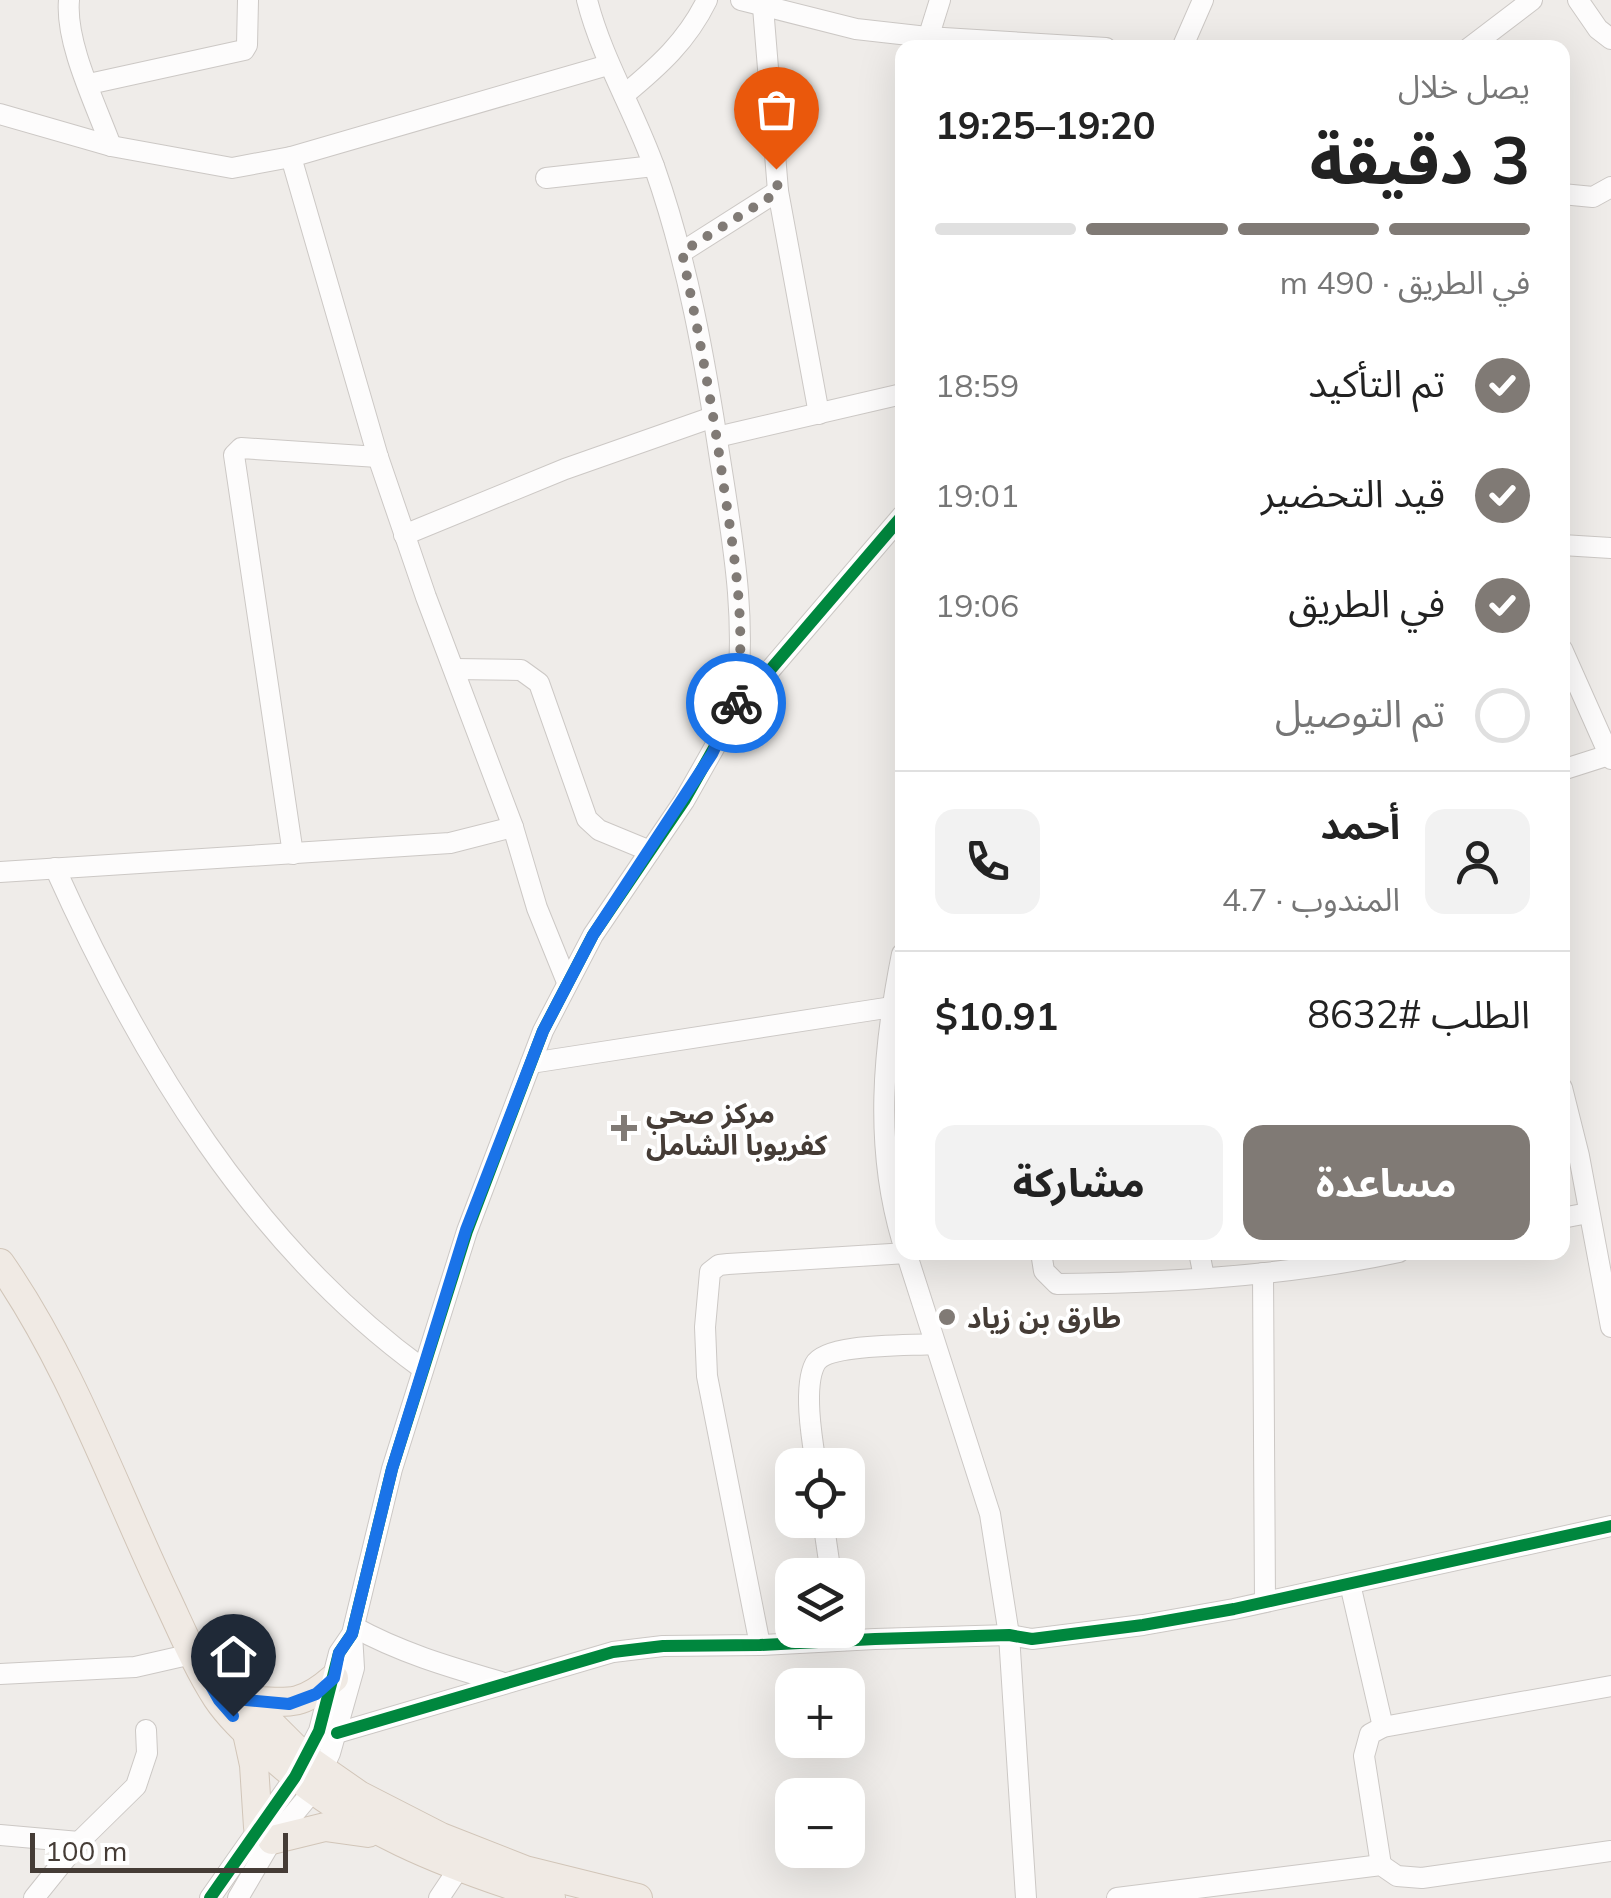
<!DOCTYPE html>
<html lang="ar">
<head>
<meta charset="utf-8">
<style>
  body { margin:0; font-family:Mulish,"Noto Sans Arabic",sans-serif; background:#f2f2f2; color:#222; direction:rtl; height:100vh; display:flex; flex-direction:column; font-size:38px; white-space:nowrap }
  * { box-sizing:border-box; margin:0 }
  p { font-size:32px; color:#767676 }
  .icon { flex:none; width:55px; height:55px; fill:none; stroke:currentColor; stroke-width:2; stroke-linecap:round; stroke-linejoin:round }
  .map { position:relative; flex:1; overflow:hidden; direction:ltr }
  .side { position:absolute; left:895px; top:40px; width:675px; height:1220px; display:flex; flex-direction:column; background:#fff; border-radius:20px; box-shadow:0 10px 40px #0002; direction:rtl }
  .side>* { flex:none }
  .fabs { position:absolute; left:775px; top:1448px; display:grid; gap:20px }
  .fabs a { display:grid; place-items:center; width:90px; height:90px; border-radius:20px; background:#fff; box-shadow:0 10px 40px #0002; font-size:50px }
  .scale { position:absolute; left:30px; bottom:25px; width:258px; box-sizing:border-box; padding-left:10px; border:5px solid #453c36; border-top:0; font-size:28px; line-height:35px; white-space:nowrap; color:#453c36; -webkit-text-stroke:8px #fff; paint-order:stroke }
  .pin { position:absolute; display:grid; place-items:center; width:85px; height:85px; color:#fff; margin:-102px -42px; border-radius:50% 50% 50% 0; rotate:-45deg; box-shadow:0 0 10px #0007 }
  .pin .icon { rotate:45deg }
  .courier { position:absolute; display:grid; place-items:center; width:100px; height:100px; margin:-50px; border:8px solid #1a73e8; border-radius:50%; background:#fff; color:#222; box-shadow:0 2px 12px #0007 }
  .headline em { font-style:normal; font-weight:700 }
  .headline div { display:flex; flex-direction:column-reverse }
  .headline { display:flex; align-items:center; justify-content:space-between; height:170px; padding:0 40px }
  h1 { font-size:65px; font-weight:700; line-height:75px }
  .bar { display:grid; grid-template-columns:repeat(4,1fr); gap:15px 10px; align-content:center; height:120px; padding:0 40px }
  .bar i { height:12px; border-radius:8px; background:#e0e0e0 }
  .bar .active { background:#807a75 }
  .bar p { grid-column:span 4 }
  .line { display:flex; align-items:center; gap:25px; padding:0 40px; border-top:2px solid #e0e0e0 }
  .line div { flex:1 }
  .round { display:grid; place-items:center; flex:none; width:105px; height:105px; border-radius:20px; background:#f2f2f2 }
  ol { padding:0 40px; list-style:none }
  li { display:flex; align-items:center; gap:30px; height:110px }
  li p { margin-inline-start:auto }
  li .icon { padding:10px; border-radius:50%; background:#807a75; color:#fff; stroke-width:4 }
  li:last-child { color:#767676 }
  li i { width:55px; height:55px; border:5px solid #e0e0e0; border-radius:50% }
  .button { display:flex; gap:20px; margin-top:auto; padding:20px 40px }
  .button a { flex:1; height:115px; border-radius:20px; background:#807a75; color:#fff; font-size:40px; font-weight:700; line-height:115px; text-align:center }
  .button a+a { background:#f2f2f2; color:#222 }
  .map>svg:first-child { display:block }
</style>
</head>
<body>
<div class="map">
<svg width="1611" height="1898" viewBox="0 0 1611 1898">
  <rect width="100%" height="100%" fill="#efece9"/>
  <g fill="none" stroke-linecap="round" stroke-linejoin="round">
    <defs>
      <g id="minor">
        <path d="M69 0C65 43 96 105 111 146"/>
        <path d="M587 0C602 59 635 112 655 169 688 263 705 361 720 459 733 542 748 625 735 709"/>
        <polyline points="741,0 856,29 927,37 1106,48"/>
        <polyline points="1578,0 1598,29 1611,39"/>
        <polyline points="763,7 778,191 819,414"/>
        <polyline points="925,48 940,0"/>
        <polyline points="1182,48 1203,0"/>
        <polyline points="1469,48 1532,0"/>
        <polyline points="89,84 244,50 247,45 248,0"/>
        <path d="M624 95C659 66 687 41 707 0"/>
        <polyline points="0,114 111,146 232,168 291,157 608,65"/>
        <polyline points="291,157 378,457 426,597 513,827 537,908 567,982"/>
        <polyline points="546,178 654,166"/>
        <polyline points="1562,194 1593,197 1611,187"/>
        <polyline points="682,252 778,191"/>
        <polyline points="717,437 902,394"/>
        <polyline points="404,535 565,469 713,417"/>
        <polyline points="1562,545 1611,548"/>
        <polyline points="1562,649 1611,759"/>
        <polyline points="454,669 521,670 539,683 587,819 599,830 650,851"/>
        <polyline points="1562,770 1609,755"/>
        <polyline points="293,854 234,455 241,448 378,457"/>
        <path d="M55 868C140 1057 252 1245 423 1369"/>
        <polyline points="0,872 450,843 513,827"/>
        <path d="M902 954C883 1049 874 1145 902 1240"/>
        <polyline points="531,1063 892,1007"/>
        <polyline points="1562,1088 1579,1156 1611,1327"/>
        <polyline points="1562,1218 1588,1213"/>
        <polyline points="906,1252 990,1514 1009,1635 1026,1898"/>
        <path d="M1041 1252 1044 1271 1057 1284C1170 1283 1288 1276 1399 1252"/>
        <polyline points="1199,1252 1204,1277"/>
        <polyline points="1263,1273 1265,1602"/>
        <path d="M816 1465C812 1440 803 1387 815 1364 826 1343 910 1346 934 1344"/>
        <polyline points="823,1520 831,1575"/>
        <polyline points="1350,1584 1383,1727"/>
        <path d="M354 1627C401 1653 450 1667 501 1682"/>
        <polyline points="760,1645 707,1376 705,1327 710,1272 719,1265 728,1264 907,1253"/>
        <polyline points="0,1674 135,1667 192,1654"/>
        <polyline points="337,1733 613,1652 663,1646 760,1645 875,1639 1009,1635 1032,1639 1143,1625 1234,1609 1611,1526"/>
        <polyline points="0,1835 79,1842"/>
        <polyline points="1381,1865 1364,1756 1370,1734 1383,1727 1611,1686"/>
        <polyline points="34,1898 79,1842 136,1786 147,1753 146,1730"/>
        <polyline points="210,1898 295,1777 319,1731 339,1653 352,1634 392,1469 467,1231 543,1031 593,935 684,801 735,711 902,516"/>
        <polyline points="238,1898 272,1840 312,1792 330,1753 354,1668 352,1634"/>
        <polyline points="439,1898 459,1868 462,1857"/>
        <polyline points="1117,1898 1381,1865 1397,1876 1422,1878 1611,1851"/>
      </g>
      <g id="major">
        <path d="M0 1263C71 1365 113 1485 166 1597 182 1631 197 1667 217 1698 231 1719 252 1737 270 1754 350 1829 447 1866 551 1898"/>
        <polyline points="202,1671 232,1685 303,1756 359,1795 441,1837 525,1870 638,1898"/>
        <path d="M246 1700C288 1703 301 1707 334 1678"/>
        <polyline points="247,1733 254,1765 258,1827"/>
        <polyline points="272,1840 325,1827 368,1833"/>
      </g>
    </defs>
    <!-- minor casing -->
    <use href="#minor" stroke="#ccc8c5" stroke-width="22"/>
    <!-- major casing -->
    <use href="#major" stroke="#d1c5b8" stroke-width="30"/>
    <!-- minor -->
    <use href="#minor" stroke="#fdfcfc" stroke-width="20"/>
    <!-- major -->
    <use href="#major" stroke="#f0eae4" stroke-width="28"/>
    <defs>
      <g id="cycleway">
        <polyline points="337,1733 613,1652 663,1646 760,1645 875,1639 1009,1635 1032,1639 1143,1625 1234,1609 1611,1526"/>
        <polyline points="210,1898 295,1777 319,1731 339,1653 352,1634 392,1469 467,1231 543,1031 593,935 684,801 735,711 902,516"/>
      </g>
    </defs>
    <!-- cycleway casing -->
    <use href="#cycleway" stroke="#fff" stroke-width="19"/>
    <!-- cycleway -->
    <use href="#cycleway" stroke="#00873e" stroke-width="12"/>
  </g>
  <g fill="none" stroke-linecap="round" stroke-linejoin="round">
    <!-- done -->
    <path stroke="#807a75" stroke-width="10" stroke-dasharray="0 18" d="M736 703C747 630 735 560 724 488 713 408 698 330 682 252L778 192 776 169"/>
    <!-- route -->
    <polyline stroke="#1a73e8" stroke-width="12" points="233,1716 219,1700 202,1670 232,1684 246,1700 289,1704 316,1694 334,1678 339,1653 352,1634 392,1469 466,1230 543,1031 593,935 712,754 736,703"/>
  </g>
  <!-- markers -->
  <g fill="#807a75" stroke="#fff" stroke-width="4">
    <path d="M619 1113h10v10h10v10h-10v10h-10v-10h-10v-10h10z"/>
    <circle cx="947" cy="1317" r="10"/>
  </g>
  <g text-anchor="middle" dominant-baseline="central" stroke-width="8" stroke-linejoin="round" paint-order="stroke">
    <!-- poi labels -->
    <g font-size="28" font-weight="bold" fill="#453c36" stroke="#fff" text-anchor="start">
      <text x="646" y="1112">مركز صحي<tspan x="646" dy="32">كفريوبا الشامل</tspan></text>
      <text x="967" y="1317">طارق بن زياد</text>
    </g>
  </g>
</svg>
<div class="fabs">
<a><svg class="icon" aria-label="locate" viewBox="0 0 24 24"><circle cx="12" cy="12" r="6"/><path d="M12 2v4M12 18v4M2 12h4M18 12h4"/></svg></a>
<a><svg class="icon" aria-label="layers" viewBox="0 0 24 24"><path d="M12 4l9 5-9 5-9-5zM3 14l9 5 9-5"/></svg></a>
<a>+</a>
<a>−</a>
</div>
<div class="scale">100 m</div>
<div class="pin" style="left:776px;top:169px;background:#ea580c"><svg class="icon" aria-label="bag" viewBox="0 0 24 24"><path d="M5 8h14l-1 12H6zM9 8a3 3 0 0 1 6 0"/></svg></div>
<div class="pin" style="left:233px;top:1716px;background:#1f2937"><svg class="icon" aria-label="home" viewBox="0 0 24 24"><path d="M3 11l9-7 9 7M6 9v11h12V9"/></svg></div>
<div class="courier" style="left:736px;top:703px"><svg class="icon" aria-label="bike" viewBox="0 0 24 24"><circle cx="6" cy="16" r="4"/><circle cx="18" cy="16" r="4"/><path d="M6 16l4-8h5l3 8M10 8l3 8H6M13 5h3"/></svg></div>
<section class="side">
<div class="headline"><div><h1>3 دقيقة</h1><p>يصل خلال</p></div><em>19:20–19:25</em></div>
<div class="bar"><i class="active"></i><i class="active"></i><i class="active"></i><i></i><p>في الطريق · 490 m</p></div>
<ol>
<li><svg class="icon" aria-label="check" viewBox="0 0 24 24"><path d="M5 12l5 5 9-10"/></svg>تم التأكيد<p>18:59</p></li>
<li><svg class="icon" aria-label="check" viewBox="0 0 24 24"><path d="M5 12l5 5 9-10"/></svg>قيد التحضير<p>19:01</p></li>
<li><svg class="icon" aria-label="check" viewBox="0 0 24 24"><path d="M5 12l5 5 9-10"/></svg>في الطريق<p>19:06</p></li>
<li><i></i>تم التوصيل</li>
</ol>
<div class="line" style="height:180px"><a class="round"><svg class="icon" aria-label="person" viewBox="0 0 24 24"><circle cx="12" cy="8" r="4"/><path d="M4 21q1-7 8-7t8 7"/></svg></a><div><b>أحمد</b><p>المندوب · 4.7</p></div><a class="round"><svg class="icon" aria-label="phone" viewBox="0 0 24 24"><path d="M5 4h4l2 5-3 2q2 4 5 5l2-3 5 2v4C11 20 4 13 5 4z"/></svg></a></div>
<div class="line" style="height:130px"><div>الطلب #8632</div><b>$10.91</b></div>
<div class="button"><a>مساعدة</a><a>مشاركة</a></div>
</section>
</div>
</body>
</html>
